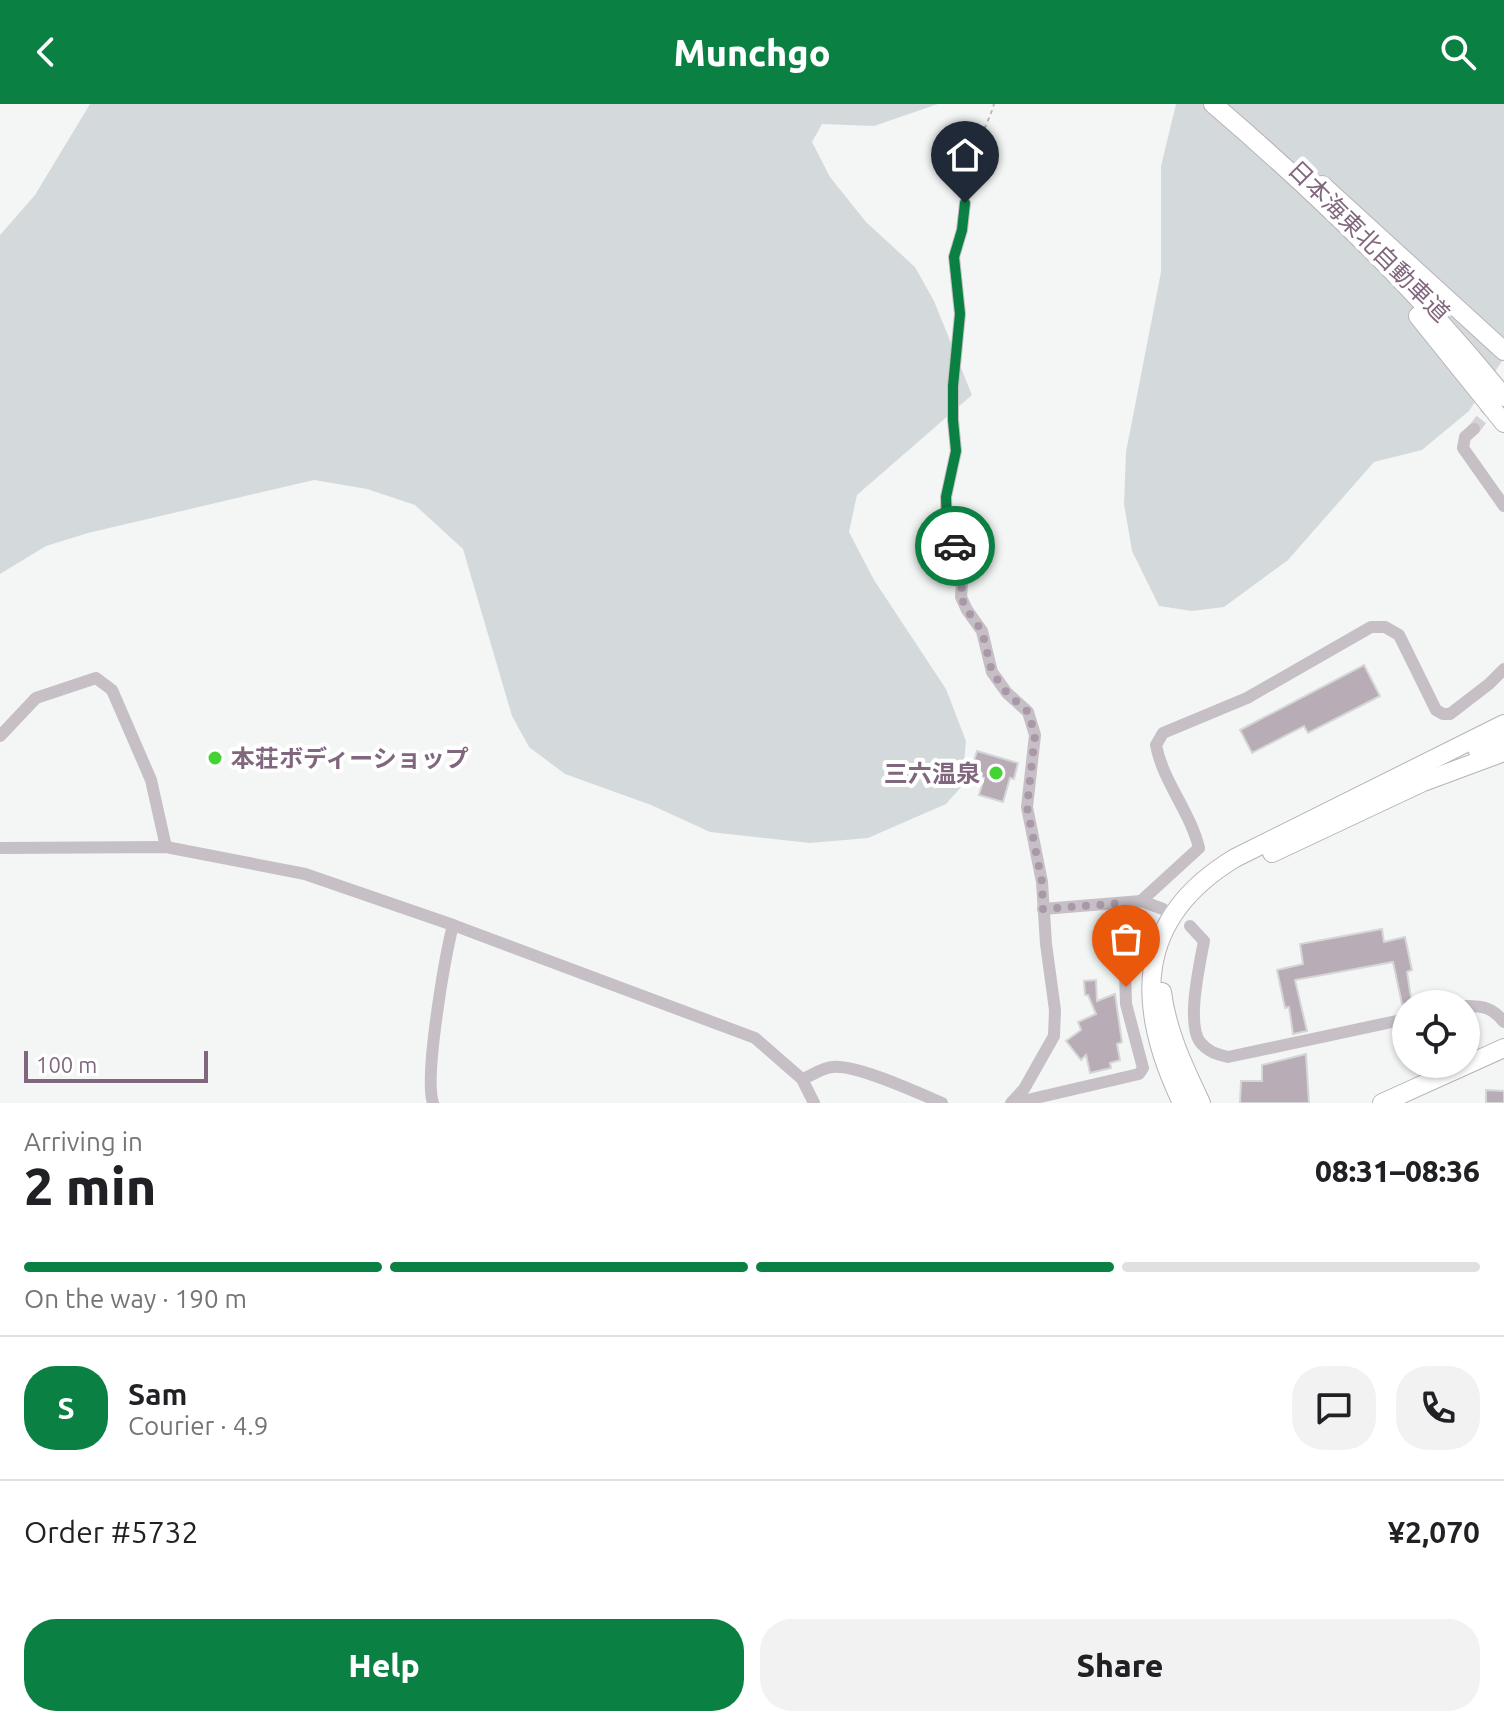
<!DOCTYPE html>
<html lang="en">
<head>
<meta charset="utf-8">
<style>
  body { margin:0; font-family:Ubuntu,"Noto Sans JP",sans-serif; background:#f2f2f2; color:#202124; height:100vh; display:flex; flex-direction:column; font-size:30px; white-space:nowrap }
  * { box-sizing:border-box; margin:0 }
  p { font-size:26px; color:#757577 }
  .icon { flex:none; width:44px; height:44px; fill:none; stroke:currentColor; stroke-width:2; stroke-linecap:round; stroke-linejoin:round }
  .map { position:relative; height:999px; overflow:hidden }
  .drawer { display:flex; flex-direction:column; background:#fff; flex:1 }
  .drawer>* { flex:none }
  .buttons { position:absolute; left:1392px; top:886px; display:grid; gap:16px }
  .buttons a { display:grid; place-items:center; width:88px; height:88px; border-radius:50%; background:#fff; box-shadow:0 2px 6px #0004; font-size:40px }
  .scale { position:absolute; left:24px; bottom:20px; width:184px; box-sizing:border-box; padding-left:8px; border:4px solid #81677e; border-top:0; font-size:22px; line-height:28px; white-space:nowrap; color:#81677e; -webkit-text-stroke:6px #fff; paint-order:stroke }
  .pin { position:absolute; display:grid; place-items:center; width:68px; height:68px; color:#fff; margin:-82px -34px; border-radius:50% 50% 50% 0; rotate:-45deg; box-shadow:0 0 8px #0007 }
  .pin .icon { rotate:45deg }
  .courier { position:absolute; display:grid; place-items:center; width:80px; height:80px; margin:-40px; border:6px solid #0b8043; border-radius:50%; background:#fff; color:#222; box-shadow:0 2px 10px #0007 }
  .overview em { font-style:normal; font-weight:800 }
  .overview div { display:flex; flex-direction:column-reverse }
  .overview { display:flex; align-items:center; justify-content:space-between; height:136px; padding:0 24px }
  h1 { font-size:52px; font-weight:800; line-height:60px }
  .bar { display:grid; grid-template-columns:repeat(4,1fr); gap:12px 8px; align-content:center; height:96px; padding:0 24px }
  .bar i { height:10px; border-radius:6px; background:#e0e0e0 }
  .bar .selected { background:#0b8043 }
  .bar p { grid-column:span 4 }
  .line { display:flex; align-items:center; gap:20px; padding:0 24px; border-top:2px solid #e0e0e0 }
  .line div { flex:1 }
  .round { display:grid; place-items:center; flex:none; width:84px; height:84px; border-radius:32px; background:#f2f2f2 }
  .button { display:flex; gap:16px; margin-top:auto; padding:16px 24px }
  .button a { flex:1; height:92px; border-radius:32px; background:#0b8043; color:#fff; font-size:32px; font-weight:800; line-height:92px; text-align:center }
  .button a+a { background:#f2f2f2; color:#202124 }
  header { display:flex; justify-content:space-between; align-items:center; height:104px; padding:0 24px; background:#0b8043; color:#fff; font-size:36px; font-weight:800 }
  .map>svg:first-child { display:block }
</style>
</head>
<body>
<header><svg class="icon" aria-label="back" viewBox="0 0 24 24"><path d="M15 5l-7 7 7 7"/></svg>Munchgo<svg class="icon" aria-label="search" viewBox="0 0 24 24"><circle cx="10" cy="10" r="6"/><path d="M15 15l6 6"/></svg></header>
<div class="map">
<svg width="1504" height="999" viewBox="0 0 1504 999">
  <rect width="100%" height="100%" fill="#f3f6f5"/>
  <!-- green -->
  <g fill="#d4dadc">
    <polygon points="90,0 938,0 874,22 822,20 812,38 830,73 866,118 915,163 934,197 972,291 857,391 849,428 874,476 946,585 966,637 962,682 946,700 868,734 810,739 710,728 651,701 565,670 529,643 512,612 463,445 415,401 367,385 314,376 88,429 46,442 0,470 0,131 35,91"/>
    <polygon points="1176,0 1504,0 1504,254 1469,307 1422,346 1374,358 1288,456 1224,503 1192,507 1159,502 1132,447 1124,400 1126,348 1161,168 1161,62"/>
  </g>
  <!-- building -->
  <g fill="#b8adb6" stroke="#d5d7d6" stroke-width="2">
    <polygon points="1364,561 1380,592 1308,629 1304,622 1252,649 1240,626"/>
    <polygon points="977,647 1018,659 1014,675 1010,674 1003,698 979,691 984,674 975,671 978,662 973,660"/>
    <polygon points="1382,825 1384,838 1405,833 1412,866 1407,868 1412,900 1402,900 1393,858 1295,876 1307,927 1293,930 1289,903 1285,904 1277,866 1303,860 1300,840"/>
    <polygon points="1096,876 1097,897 1115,890 1122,938 1117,940 1120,956 1110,959 1111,964 1090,969 1086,951 1081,956 1066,937 1081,926 1078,918 1096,910 1088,891 1085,891 1084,877"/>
    <polygon points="1306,950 1309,999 1240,999 1241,977 1262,977 1262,961"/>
    <polygon points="1486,986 1504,987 1504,999 1486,999"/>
  </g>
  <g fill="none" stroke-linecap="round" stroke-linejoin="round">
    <!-- minor-tunnel -->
    <polyline stroke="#d6d2d7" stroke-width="12" stroke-dasharray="12 6" stroke-linecap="butt" points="1474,325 1495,298"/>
    <defs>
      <g id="highway">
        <path d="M1213 0C1317 89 1418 186 1504 293"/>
        <polyline points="1322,81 1504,247"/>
        <polyline points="1418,212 1504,319"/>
        <polyline points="1478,647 1504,634"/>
        <polyline points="1272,749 1423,678 1504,648"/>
        <path d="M1162 888C1167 928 1184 963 1201 999"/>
        <path d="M1182 999C1135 901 1134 815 1235 754L1504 620"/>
        <polyline points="1382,999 1504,944"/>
      </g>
    </defs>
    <!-- highway casing -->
    <use href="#highway" stroke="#b8b2b8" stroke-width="20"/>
    <!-- path -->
    <path stroke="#bcb7bc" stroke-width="2" stroke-dasharray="4 4" stroke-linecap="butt" d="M965 85C966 50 985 31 994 0"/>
    <!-- minor -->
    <g stroke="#c6bfc5" stroke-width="12">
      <polyline points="965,99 962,126 954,153 960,210 953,282 953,316 956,347 946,393 947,421 963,464 961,493 967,506 982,527 992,568 1007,589 1028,608 1035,631 1027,703 1042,778 1046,840 1055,906 1054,932 1024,985 1011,999"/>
      <polyline points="1474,325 1465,333 1463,344 1504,402"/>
      <polyline points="0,632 36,594 96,574 112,586 151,676 166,743"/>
      <polyline points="0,744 166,743 305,770 453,821 755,934 802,975 814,999"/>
      <path d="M1141 797 1199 744C1190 707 1163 678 1156 641L1163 629 1247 594 1371 523H1385L1399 531 1436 606 1443 610H1450L1489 580 1504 565"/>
      <polyline points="1043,805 1141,797 1163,805"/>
      <path d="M1190 822 1204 837C1200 859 1186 919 1200 938 1208 948 1217 950 1228 953L1406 915"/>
      <path d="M1466 902C1484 902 1493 904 1504 918"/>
      <path d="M802 975C811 972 822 964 832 963 856 960 918 989 942 999"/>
      <path d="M433 999C424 972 445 853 453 821"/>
      <polyline points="1014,999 1139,970 1143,964 1126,900 1123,799"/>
    </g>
    <!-- highway -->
    <use href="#highway" stroke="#fff" stroke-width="18"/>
  </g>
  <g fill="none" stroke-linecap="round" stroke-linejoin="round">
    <!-- done -->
    <polyline stroke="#a999a8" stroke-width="8" stroke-dasharray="0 14.4" points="955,442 963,464 961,493 967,506 982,527 992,568 1007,589 1028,608 1035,631 1027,703 1042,778 1043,805 1123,799 1126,883"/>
    <!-- route -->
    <polyline stroke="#0b8043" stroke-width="10" points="955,442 947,421 946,393 956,347 953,316 953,282 960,210 954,153 962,126 965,99"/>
  </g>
  <!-- markers -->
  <g fill="#43d434" stroke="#fff" stroke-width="3">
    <circle cx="215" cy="654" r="8"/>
    <circle cx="996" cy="669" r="8"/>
  </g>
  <g text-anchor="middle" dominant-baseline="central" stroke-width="8" stroke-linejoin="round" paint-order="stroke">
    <!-- street labels -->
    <g font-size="24" fill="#81677e" stroke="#fff">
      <text transform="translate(1369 137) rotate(45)">日本海東北自動車道</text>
    </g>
    <!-- poi labels -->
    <g font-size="24" font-weight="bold" fill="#81677e" stroke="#fff" text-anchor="start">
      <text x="231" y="654">本荘ボディーショップ</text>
      <text x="980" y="669" text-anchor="end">三六温泉</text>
    </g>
  </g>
</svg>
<div class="buttons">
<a><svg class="icon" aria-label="locate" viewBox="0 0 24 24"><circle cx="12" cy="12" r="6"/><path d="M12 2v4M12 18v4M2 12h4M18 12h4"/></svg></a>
</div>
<div class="scale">100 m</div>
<div class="pin" style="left:1126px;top:883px;background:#ea580c"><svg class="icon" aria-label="bag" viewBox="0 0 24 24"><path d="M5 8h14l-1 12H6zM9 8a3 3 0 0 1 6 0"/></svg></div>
<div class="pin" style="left:965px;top:99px;background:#1f2937"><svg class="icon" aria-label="home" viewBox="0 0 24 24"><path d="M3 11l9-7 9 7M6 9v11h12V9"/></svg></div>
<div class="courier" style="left:955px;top:442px"><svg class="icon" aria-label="car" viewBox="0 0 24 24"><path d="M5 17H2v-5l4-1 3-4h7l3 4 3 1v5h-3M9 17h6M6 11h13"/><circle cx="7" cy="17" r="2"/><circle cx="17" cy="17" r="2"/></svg></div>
</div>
<section class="drawer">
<div class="overview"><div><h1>2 min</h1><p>Arriving in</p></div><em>08:31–08:36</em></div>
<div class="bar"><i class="selected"></i><i class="selected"></i><i class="selected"></i><i></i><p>On the way · 190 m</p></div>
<div class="line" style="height:144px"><b class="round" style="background:#0b8043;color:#fff">S</b><div><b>Sam</b><p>Courier · 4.9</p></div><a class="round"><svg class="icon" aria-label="chat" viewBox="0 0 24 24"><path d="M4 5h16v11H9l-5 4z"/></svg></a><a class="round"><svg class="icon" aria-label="phone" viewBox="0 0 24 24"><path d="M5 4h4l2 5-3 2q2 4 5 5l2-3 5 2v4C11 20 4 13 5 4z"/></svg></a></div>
<div class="line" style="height:104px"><div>Order #5732</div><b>¥2,070</b></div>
<div class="button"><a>Help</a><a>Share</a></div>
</section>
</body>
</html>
